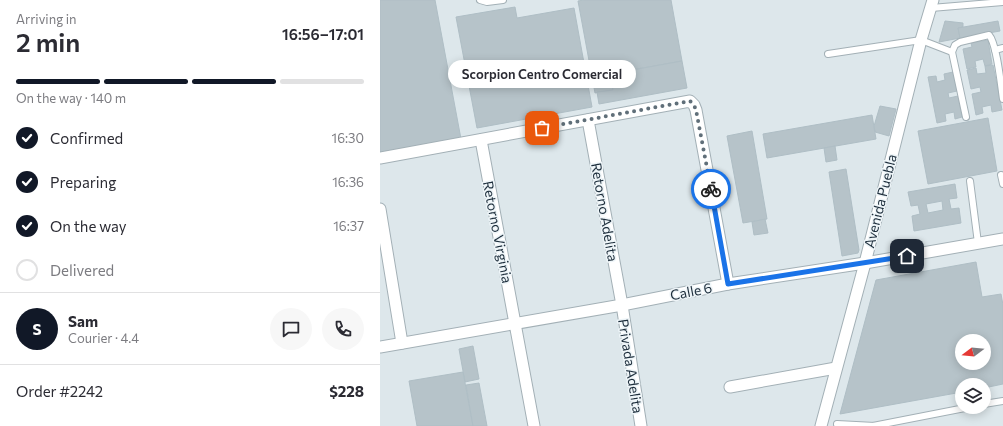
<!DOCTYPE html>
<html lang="en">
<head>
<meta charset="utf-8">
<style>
  body { margin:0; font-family:Commissioner,sans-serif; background:#f7f7f7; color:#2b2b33; height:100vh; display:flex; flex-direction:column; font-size:15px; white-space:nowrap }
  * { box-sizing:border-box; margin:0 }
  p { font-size:13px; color:#7c7c81 }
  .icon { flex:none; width:22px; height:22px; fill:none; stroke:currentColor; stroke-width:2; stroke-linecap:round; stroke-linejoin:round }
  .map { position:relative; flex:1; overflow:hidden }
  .drawer { display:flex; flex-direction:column; background:#fff; width:380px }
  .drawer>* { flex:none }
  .needle { width:26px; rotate:254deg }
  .buttons { position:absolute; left:575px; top:334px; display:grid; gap:8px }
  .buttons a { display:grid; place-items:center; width:36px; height:36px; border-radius:50%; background:#fff; box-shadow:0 2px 10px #0003; font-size:20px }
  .pin { position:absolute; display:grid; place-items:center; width:34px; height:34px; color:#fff; margin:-17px; border-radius:8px; box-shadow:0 2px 6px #0006 }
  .courier { position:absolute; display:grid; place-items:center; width:40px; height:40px; margin:-20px; border:3px solid #1a73e8; border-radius:50%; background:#fff; color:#222; box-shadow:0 1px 5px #0007 }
  .bubble { position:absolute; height:28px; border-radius:14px; background:#fff; box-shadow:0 2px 10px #0003; font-size:13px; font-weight:600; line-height:28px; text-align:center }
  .headline em { font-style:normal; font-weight:600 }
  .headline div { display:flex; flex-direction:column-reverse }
  .headline { display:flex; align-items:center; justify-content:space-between; height:68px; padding:0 16px }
  h1 { font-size:26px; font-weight:600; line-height:30px }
  .bar { display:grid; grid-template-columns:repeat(4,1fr); gap:6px 4px; align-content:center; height:48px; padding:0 16px }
  .bar i { height:5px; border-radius:3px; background:#e1e1e2 }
  .bar .selected { background:#111827 }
  .bar p { grid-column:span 4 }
  .line { display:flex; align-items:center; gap:10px; padding:0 16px; border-top:1px solid #e1e1e2 }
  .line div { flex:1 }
  .round { display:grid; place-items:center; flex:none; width:42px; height:42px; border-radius:21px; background:#f7f7f7 }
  ol { padding:0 16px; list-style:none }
  li { display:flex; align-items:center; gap:12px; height:44px }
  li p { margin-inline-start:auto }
  li .icon { padding:4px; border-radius:50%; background:#111827; color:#fff; stroke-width:4 }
  li:last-child { color:#7c7c81 }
  li i { width:22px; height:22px; border:2px solid #e1e1e2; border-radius:50% }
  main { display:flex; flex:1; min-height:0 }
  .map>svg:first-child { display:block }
</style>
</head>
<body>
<main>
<section class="drawer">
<div class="headline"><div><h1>2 min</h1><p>Arriving in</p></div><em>16:56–17:01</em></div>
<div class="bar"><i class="selected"></i><i class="selected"></i><i class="selected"></i><i></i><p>On the way · 140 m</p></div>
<ol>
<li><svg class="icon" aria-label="check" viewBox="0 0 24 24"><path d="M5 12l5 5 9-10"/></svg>Confirmed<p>16:30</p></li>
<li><svg class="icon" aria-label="check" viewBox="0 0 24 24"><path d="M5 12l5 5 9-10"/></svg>Preparing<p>16:36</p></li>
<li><svg class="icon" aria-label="check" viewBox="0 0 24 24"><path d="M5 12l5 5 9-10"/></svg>On the way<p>16:37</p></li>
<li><i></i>Delivered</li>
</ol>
<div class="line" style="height:72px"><b class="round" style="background:#111827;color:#fff">S</b><div><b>Sam</b><p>Courier · 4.4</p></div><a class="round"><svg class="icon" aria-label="chat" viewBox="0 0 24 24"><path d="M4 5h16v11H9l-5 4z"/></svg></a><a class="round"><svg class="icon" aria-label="phone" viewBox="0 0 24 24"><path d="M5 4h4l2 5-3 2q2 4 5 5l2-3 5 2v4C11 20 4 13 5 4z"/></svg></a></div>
<div class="line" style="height:52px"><div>Order #2242</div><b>$228</b></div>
</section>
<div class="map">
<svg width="623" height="426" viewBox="0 0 623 426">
  <rect width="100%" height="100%" fill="#dde7eb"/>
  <!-- building -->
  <g fill="#b6c3c9" stroke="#afbec5" fill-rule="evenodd">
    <polygon points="0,0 55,0 81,139 0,153"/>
    <polygon points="204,0 291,0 302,61 230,74 233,90 215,93 198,1"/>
    <polygon points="135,7 137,18 194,8 212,107 97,128 76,17"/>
    <polygon points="565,21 583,23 583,27 578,28 580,38 559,42"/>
    <polygon points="618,21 620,31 580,38 578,28"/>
    <polygon points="608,40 612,64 605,66 603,59 595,61 596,67 587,69 583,49 592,47 591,43"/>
    <polygon points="302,61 307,88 219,104 217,92 233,90 230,74"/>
    <polygon points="613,65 622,110 612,112 611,105 602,107 603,113 596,115 592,94 601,92 600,87 591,89 587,70 596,68 597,74 606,73 605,66"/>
    <polygon points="573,72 577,91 568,93 569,98 578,96 582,117 575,119 574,112 565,114 566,121 557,123 548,77 556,76 557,82 565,80 564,74"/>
    <polygon points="500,106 516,109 509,136 495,132 494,126"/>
    <polygon points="492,115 496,139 387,158 383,134"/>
    <polygon points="608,118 617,171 548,184 538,131"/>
    <polygon points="372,131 387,219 363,223 347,136"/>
    <polygon points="455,146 457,160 446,162 444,148"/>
    <polygon points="466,169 479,250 478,253 462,256 449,172"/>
    <path d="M575 184 577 198 569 199 571 209 579 208 581 223 534 231 532 216 540 214 538 205 531 206 528 192ZM562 201 563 210 548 213 546 204Z"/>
    <polygon points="385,219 388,233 374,235 372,222"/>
    <path d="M596 262 602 297 621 294 623 305V384L604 388V385H582V392L460 414 496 280ZM582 341H604V363H582Z"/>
    <polygon points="93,346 99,379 85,382 79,349"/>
    <polygon points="83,372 93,426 37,426 29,381"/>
    <polygon points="99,383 107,426 93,426 86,385"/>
  </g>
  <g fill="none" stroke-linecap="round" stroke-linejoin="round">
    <defs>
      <g id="service">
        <polyline points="100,0 107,2 123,0"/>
        <polyline points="551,8 623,2"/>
        <polyline points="615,50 623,48"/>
        <polyline points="572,52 586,117"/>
        <path d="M448 54 541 40 572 52 575 45 580 42 609 35C617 44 621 86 623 99"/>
        <polyline points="621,175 623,184"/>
        <polyline points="590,181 598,243"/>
        <polyline points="604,404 623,401"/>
        <polyline points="457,424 495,426"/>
        <polyline points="493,426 590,407"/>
      </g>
      <g id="minor">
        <polyline points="208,120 242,305 261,426"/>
        <polyline points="101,140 154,426"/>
        <polyline points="0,158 310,101 314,105 316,110 348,284"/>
        <polyline points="0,209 22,343"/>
        <polyline points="0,347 242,305 348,284 485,263 623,239"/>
        <polyline points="350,387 456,368"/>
        <polyline points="441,426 485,263 541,40 553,0"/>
      </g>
    </defs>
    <!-- service casing -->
    <use href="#service" stroke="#a3b0b6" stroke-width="8"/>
    <!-- minor casing -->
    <use href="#minor" stroke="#a3b0b6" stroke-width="13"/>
    <!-- service -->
    <use href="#service" stroke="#fff" stroke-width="6"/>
    <!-- minor -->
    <use href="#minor" stroke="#fff" stroke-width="11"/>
  </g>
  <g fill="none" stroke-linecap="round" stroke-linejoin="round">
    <!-- done -->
    <polyline stroke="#606f79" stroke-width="4" stroke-dasharray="0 7.2" points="162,128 310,101 314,105 316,110 331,189"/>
    <!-- route -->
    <polyline stroke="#1a73e8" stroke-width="5" points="331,189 348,284 527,256"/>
  </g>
  <g text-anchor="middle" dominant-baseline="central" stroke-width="3" stroke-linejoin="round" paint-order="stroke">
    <!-- street labels -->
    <g font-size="14" fill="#1d2e3c" stroke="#eef5f8">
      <text transform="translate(500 201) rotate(-76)">Avenida Puebla</text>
      <text transform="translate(225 212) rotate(80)">Retorno Adelita</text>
      <text transform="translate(118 232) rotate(79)">Retorno Virginia</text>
      <text transform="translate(311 291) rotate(-11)">Calle 6</text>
      <text transform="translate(251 366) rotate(81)">Privada Adelita</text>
    </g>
  </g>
</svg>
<div class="buttons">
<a><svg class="needle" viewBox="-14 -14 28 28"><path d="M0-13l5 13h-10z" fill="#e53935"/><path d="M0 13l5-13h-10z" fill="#7c7c81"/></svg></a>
<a><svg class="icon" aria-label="layers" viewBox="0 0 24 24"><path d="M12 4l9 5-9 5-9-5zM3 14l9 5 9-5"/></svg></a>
</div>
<div class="pin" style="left:162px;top:128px;background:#ea580c"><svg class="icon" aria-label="bag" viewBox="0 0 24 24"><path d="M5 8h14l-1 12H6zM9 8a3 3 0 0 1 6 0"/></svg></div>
<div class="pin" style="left:527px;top:256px;background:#1f2937"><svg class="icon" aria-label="home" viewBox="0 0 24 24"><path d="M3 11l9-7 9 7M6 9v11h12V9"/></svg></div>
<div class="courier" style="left:331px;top:189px"><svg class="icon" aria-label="bike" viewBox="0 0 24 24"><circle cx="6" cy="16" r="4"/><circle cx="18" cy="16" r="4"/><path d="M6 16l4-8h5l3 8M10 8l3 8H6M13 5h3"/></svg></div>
<div class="bubble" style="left:68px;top:60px;width:188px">Scorpion Centro Comercial</div>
</div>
</main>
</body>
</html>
